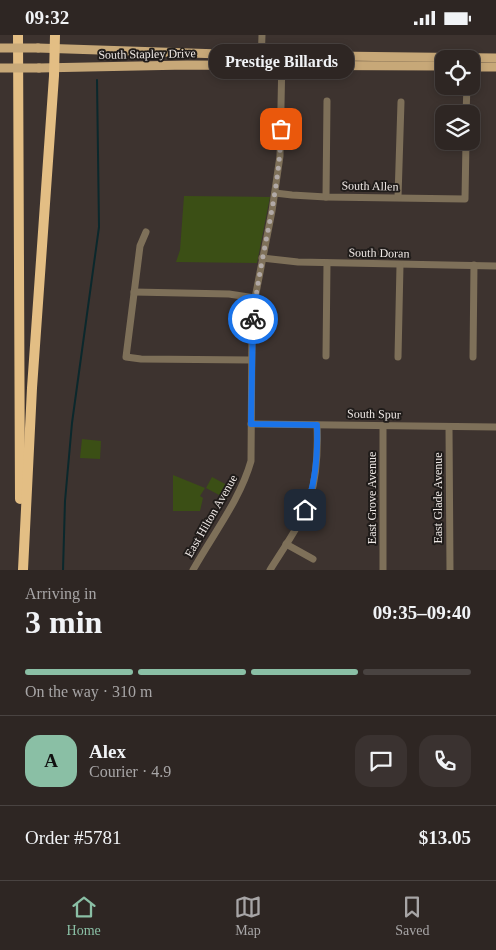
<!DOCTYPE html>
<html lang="en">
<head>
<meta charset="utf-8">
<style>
  body { margin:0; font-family:Georgia,serif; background:#3a3230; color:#f1f3f6; height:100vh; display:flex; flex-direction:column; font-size:19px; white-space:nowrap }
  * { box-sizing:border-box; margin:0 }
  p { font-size:16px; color:#a7a5a6 }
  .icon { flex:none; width:28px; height:28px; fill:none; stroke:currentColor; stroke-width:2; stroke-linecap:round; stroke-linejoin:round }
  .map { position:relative; height:535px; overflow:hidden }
  .sheet { display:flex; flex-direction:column; background:#2e2623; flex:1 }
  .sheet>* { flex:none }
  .controls { position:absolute; left:435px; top:15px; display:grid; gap:10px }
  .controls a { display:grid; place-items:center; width:45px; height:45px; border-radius:10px; background:#2e2623; box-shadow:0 2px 8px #0003,0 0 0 1px #494341; font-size:25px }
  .pin { position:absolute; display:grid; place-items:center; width:42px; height:42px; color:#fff; margin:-21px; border-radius:10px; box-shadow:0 2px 8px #0006 }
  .courier { position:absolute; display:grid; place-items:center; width:50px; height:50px; margin:-25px; border:4px solid #1a73e8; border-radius:50%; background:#fff; color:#222; box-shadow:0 1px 6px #0007 }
  .bubble { position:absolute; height:35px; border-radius:15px; background:#2e2623; box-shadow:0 2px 8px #0003,0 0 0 1px #494341; font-size:16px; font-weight:700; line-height:35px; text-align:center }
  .headline em { font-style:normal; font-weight:700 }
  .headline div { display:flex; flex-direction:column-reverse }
  .headline { display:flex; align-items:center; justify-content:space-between; height:85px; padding:0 25px }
  h1 { font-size:32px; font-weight:700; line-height:38px }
  .bar { display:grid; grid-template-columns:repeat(4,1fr); gap:8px 5px; align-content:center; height:60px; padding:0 25px }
  .bar i { height:6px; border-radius:4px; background:#494341 }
  .bar .selected { background:#8abfa5 }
  .bar p { grid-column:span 4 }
  .line { display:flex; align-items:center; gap:12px; padding:0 25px; border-top:1px solid #494341 }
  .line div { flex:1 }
  .round { display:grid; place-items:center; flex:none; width:52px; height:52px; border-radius:15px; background:#3a3230 }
  .status { display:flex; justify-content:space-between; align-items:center; height:35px; padding:0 25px; background:#2e2623; direction:ltr }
  .status svg { height:14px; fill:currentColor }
  .tab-bar { display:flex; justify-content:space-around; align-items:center; height:70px; border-top:1px solid #494341; background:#2e2623; font-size:14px; color:#a7a5a6 }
  .tab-bar a { display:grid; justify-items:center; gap:2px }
  .tab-bar .selected { color:#8abfa5 }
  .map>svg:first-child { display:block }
</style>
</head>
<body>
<div class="status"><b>09:32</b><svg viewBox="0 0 49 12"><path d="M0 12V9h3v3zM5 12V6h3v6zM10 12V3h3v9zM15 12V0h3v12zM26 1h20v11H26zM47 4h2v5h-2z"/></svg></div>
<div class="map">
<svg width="496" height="535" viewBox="0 0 496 535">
  <rect width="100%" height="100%" fill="#3d332f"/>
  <!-- green -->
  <g fill="#3b4f15">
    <polygon points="184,161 270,162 257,228 176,227 180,215"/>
    <polygon points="82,404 101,406 100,424 80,423"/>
    <polygon points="173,440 205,453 200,461 203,463 200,476 173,476"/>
    <polygon points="212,442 227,450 221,461 206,453"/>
  </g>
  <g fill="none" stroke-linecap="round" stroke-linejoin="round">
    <!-- stream -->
    <polyline stroke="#0b282c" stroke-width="2" points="63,535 65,466 72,388 99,192 97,45"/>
    <!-- minor -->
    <g stroke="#7e7059" stroke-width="7">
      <polyline points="261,30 262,0"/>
      <polyline points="466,79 467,51"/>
      <polyline points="275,158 292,160 326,162 465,164 466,106"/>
      <polyline points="326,162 327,66"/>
      <polyline points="398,162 401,67"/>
      <polyline points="146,197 140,211 126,322 141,324 251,325"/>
      <polyline points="262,223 298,227 496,231"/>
      <polyline points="134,257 229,259 255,263"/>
      <polyline points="326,321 327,228"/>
      <polyline points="398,322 400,230"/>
      <polyline points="473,322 474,230"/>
      <polyline points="251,389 496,392"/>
      <polyline points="449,392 450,535"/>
      <polyline points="286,509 313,524"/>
      <path d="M193 535C213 499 240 465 251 426L252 293 255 263 272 176 280 121 282 20"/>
      <path d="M270 535C283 514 303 486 310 463 317 440 318 415 317 390"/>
      <polyline points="383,535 383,391"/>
    </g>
    <!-- major -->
    <g stroke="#c7a878" stroke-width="9">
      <polyline points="38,13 251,20 496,23"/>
      <polyline points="471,32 496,32"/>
      <polyline points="39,33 187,30 444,31"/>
    </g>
    <!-- highway -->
    <g stroke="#e3be84" stroke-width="10">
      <polyline points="18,0 20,464"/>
      <polyline points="23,535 32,353 54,41 55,0"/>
    </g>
    <!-- major-bridge -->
    <g stroke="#c7a878" stroke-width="9">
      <polyline points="0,13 38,13"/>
      <polyline points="0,33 39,33"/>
    </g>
  </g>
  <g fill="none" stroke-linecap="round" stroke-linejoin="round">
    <!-- done -->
    <path stroke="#b1a9a6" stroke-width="5" stroke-dasharray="0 9" d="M253 284C260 220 280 158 281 94"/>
    <!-- route -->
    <path stroke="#1a73e8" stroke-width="6" d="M253 284 251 389 317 390C318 419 316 448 305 475"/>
  </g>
  <g text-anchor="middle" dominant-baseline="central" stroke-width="4" stroke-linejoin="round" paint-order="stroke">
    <!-- street labels -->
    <g font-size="12" fill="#efe9e6" stroke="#201c1a">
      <text transform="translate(147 19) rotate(-1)">South Stapley Drive</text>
      <text transform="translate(370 151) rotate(1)">South Allen</text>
      <text transform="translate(379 218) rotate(1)">South Doran</text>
      <text transform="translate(374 379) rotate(1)">South Spur</text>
      <text transform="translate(372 463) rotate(-90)">East Grove Avenue</text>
      <text transform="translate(438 463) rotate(-90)">East Glade Avenue</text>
      <text transform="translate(211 481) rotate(-60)">East Hilton Avenue</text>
    </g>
  </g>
</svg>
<div class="controls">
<a><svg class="icon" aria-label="locate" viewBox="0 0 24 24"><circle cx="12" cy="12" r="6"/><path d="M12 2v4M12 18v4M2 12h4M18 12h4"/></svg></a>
<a><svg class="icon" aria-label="layers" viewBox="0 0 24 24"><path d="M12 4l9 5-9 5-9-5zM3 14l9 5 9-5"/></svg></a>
</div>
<div class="pin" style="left:281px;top:94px;background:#ea580c"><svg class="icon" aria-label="bag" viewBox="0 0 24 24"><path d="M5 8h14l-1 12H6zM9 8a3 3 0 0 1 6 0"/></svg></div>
<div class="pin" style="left:305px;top:475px;background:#1f2937"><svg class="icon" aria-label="home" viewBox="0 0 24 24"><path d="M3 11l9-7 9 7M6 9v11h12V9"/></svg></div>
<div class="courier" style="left:253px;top:284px"><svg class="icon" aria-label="bike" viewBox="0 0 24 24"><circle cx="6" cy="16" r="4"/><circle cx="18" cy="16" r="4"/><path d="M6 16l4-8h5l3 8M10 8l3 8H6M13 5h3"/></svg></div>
<div class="bubble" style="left:209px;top:9px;width:145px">Prestige Billards</div>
</div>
<section class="sheet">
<div class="headline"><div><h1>3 min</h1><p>Arriving in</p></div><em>09:35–09:40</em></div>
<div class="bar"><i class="selected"></i><i class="selected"></i><i class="selected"></i><i></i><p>On the way · 310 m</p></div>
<div class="line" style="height:90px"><b class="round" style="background:#8abfa5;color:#111">A</b><div><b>Alex</b><p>Courier · 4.9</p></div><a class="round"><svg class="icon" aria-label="chat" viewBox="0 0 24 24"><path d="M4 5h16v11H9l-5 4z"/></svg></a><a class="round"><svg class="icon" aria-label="phone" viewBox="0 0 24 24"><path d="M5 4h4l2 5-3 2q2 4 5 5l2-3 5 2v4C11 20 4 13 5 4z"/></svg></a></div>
<div class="line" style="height:65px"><div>Order #5781</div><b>$13.05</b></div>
</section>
<nav class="tab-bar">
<a class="selected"><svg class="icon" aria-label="home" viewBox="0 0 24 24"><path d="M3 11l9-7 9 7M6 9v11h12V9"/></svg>Home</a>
<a><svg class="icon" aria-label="map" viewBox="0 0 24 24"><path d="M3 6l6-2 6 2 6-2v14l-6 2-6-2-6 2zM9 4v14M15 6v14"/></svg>Map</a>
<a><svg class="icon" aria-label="saved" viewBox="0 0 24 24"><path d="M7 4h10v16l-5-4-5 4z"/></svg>Saved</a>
</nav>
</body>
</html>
